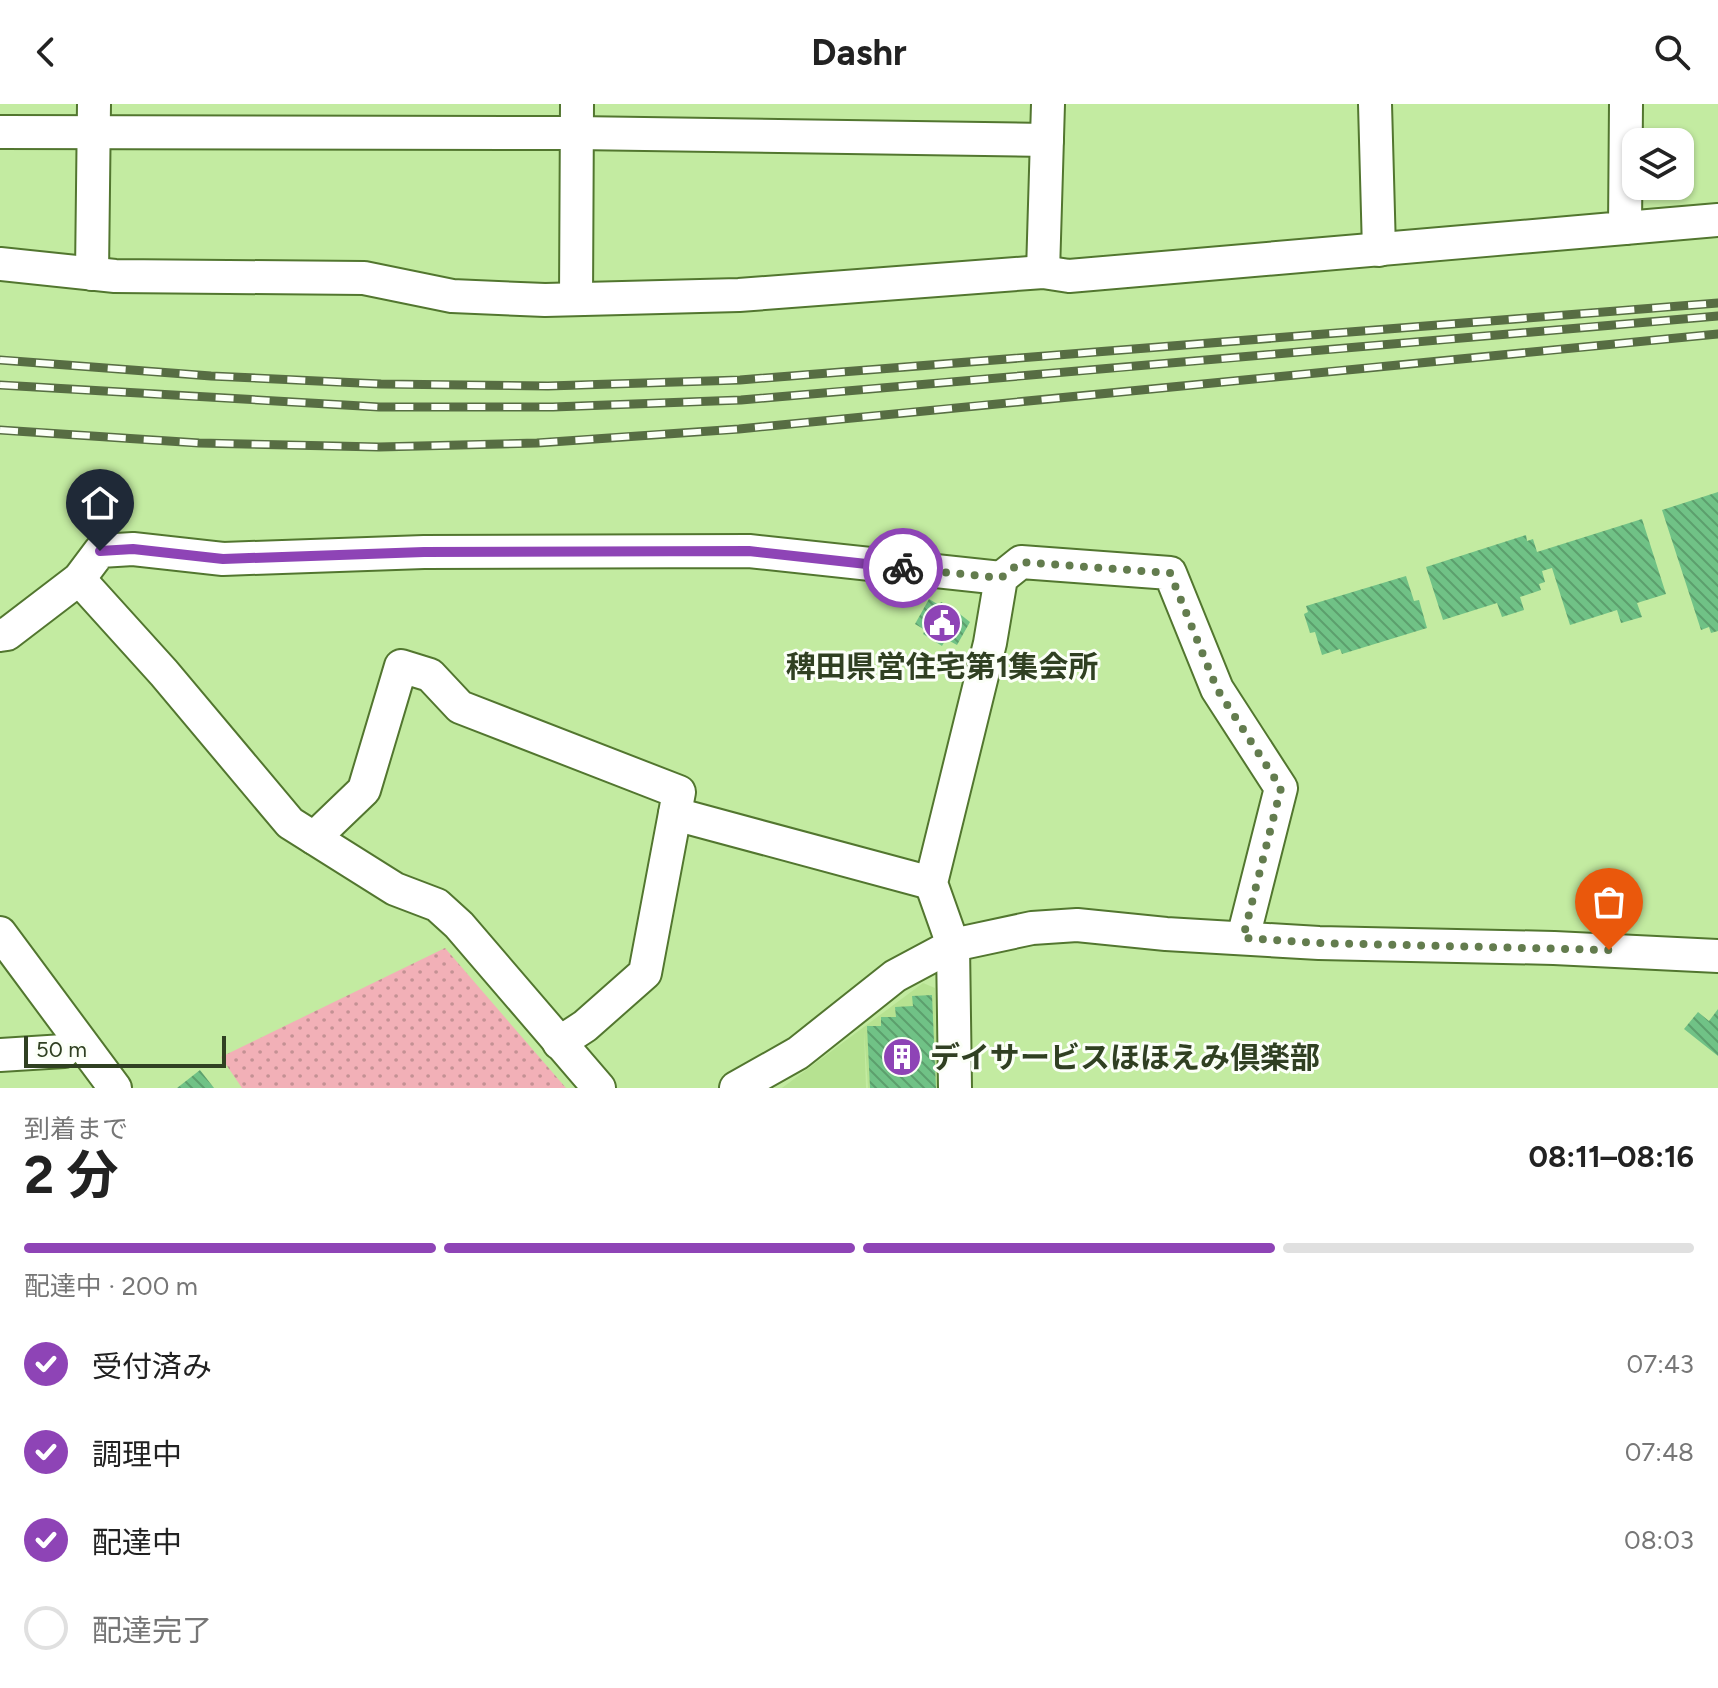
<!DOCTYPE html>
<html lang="ja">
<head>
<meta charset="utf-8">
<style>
  body { margin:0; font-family:Figtree,"Noto Sans JP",sans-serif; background:#f6f6f6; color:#222; height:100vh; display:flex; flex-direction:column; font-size:30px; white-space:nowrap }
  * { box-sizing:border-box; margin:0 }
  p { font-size:26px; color:#767676 }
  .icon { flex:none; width:44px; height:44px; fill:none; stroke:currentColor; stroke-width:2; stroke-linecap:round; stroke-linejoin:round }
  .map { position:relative; height:984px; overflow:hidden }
  .drawer { display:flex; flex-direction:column; background:#fff; flex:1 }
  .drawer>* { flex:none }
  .buttons { position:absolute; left:1622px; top:24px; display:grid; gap:16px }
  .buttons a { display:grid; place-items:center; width:72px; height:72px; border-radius:16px; background:#fff; box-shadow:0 2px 6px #0004; font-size:40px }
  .scale { position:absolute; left:24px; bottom:20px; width:202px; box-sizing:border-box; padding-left:8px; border:4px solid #304022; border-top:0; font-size:22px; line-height:28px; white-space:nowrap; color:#304022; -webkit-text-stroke:6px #fbfff7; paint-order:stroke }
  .pin { position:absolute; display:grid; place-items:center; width:68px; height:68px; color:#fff; margin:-82px -34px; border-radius:50% 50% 50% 0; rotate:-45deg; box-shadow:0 0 8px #0007 }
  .pin .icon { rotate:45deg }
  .courier { position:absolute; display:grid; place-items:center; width:80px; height:80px; margin:-40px; border:6px solid #8e44b6; border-radius:50%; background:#fff; color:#222; box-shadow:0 2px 10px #0007 }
  .head em { font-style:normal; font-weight:700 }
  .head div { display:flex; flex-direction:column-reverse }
  .head { display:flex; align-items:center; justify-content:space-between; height:136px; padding:0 24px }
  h1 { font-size:52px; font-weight:700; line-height:60px }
  .bar { display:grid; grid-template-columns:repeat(4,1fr); gap:12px 8px; align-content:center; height:96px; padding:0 24px }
  .bar i { height:10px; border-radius:6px; background:#e0e0e0 }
  .bar .selected { background:#8e44b6 }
  .bar p { grid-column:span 4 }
  ol { padding:0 24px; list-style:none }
  li { display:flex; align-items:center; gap:24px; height:88px }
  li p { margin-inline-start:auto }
  li .icon { padding:8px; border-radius:50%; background:#8e44b6; color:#fff; stroke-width:4 }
  li:last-child { color:#767676 }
  li i { width:44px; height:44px; border:4px solid #e0e0e0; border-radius:50% }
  header { display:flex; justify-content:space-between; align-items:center; height:104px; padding:0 24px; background:#fff; font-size:36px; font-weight:700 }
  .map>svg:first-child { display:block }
</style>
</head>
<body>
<header><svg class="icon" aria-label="back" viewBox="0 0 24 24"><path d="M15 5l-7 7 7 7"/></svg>Dashr<svg class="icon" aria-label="search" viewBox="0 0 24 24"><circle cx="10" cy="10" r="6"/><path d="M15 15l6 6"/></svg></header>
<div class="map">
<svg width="1718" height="984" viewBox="0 0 1718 984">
  <defs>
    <pattern id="park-dots" width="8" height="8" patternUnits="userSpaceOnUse" patternTransform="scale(2)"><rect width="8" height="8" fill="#f2b0b7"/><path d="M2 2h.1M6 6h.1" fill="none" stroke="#c49194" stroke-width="1.8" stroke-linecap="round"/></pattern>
    <pattern id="building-back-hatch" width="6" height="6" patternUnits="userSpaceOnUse" patternTransform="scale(2)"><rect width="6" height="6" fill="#70c286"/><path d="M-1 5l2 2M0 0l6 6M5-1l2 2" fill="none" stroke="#5c9f6d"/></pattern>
  </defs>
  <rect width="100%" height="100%" fill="#c3eba1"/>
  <!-- built -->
  <polygon fill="#b6e291" points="923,879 935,884 937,984 868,984 864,926 866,984 782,984"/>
  <!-- park -->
  <polygon fill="url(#park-dots)" points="445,844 566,984 242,984 221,953"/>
  <!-- building -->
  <g fill="url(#building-back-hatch)">
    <polygon points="1718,388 1718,527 1711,529 1709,523 1701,526 1662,406"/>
    <polygon points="1642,415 1666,490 1637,499 1642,513 1621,519 1617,506 1570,521 1552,464 1542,467 1545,478 1539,480 1541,486 1520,493 1524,506 1502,513 1497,499 1443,516 1426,463 1526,431 1527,437 1533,435 1537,448"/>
    <polygon points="1406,472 1414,497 1419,496 1427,524 1342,550 1340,545 1322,551 1315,528 1310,529 1304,510 1308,508 1306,502"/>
    <polygon points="929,495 939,501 941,498 947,501 944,506 953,511 956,507 970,518 957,541 946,535 942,542 923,530 925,526 915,520"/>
    <polygon points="932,891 936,984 870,984 867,922 881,922 881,913 896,913 895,903 913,902 912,892"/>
    <polygon points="1718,905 1718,952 1684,925 1698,908 1709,917"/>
    <polygon points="200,966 214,984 177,984"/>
  </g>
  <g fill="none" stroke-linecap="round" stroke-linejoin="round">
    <defs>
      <g id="minor">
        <polyline points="1375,0 1379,146"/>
        <polyline points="0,28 576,29 1047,36"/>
        <polyline points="1625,124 1718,116"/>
        <polyline points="0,160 115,172 364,174 452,192 545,196 739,191 1043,168 1069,172 1625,124 1626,0"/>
        <polyline points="1043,168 1048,0"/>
        <polyline points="92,170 94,0"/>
        <polyline points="576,195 577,0"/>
        <polyline points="79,475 164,569 290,719 395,785 437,801 459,821 599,984"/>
        <polyline points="0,531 7,530 79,475 100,447 133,445 223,455 424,448 749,447 1001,474"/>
        <polyline points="675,710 931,779"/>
        <polyline points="314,734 364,686 401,562 430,571 460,603 679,688 645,869 585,922 559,939"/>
        <polyline points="0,829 115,984"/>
        <polyline points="0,951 64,947"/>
        <polyline points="736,984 798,949 895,872 953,841 1032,824 1077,821 1166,830 1319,839 1554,844 1718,852"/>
        <polyline points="955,984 953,841 931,779 990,539 1001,474 1021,458 1170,469 1217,585 1281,684 1243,834"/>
      </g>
    </defs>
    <!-- minor casing -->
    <use href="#minor" stroke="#52762f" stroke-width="36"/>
    <!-- minor -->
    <use href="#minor" stroke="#fff" stroke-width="32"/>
    <defs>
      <g id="rail">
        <polyline points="0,256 211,272 381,280 548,282 740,276 1718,199"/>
        <polyline points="0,281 379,303 553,303 741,296 1718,212"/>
        <polyline points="0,326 199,339 379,343 537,339 739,325 1718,230"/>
      </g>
    </defs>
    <!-- rail casing -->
    <use href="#rail" stroke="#576d43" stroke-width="9"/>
    <!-- rail -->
    <use href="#rail" stroke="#fbfff7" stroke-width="6" stroke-dasharray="18" stroke-linecap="butt"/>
  </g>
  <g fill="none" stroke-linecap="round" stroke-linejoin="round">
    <!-- done -->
    <polyline stroke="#637c4e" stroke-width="8" stroke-dasharray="0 14.4" points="903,464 1001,474 1021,458 1170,469 1217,585 1281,684 1243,834 1319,839 1609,846"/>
    <!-- route -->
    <polyline stroke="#8e44b6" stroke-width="10" points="100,447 133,445 223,455 424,448 749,447 903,464"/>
  </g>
  <!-- icons -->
  <defs>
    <symbol id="civic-disc" viewBox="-11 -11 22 22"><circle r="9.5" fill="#8e44b6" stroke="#fbfff7"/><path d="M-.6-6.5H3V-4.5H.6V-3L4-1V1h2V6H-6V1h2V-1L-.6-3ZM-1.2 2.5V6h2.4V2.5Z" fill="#fff"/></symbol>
    <symbol id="building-disc" viewBox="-11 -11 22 22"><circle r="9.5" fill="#8e44b6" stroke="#fbfff7"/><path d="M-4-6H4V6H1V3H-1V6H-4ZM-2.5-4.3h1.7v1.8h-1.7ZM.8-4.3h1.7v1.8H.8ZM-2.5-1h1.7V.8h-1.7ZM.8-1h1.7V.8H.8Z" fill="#fff"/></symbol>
  </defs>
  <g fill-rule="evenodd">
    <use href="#civic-disc" x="920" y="497" width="44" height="44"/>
    <use href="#building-disc" x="880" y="931" width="44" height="44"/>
  </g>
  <g text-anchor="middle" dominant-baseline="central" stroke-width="6" stroke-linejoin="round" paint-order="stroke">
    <!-- poi labels -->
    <g font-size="30" font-weight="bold" fill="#304022" stroke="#fbfff7">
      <text x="942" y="562">稗田県営住宅第1集会所</text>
      <text x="930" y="953" text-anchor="start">デイサービスほほえみ倶楽部</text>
    </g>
  </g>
</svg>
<div class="buttons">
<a><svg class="icon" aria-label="layers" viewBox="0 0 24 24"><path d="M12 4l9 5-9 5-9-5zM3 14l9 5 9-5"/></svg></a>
</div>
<div class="scale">50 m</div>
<div class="pin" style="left:1609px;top:846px;background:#ea580c"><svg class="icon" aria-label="bag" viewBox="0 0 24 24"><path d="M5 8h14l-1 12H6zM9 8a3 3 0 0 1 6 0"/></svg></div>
<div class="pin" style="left:100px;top:447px;background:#1f2937"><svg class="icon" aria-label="home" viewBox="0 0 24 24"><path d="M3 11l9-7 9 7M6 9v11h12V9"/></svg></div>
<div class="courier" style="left:903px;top:464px"><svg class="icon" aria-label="bike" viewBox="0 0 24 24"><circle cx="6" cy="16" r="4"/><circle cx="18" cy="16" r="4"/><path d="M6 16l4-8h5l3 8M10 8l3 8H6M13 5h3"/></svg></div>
</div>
<section class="drawer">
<div class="head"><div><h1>2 分</h1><p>到着まで</p></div><em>08:11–08:16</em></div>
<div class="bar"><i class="selected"></i><i class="selected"></i><i class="selected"></i><i></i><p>配達中 · 200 m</p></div>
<ol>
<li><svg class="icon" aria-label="check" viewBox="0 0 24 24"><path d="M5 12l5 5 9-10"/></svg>受付済み<p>07:43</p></li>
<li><svg class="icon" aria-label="check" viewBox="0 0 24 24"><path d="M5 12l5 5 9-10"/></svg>調理中<p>07:48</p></li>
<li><svg class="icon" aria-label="check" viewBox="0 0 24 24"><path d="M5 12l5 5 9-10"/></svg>配達中<p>08:03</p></li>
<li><i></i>配達完了</li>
</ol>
</section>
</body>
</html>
